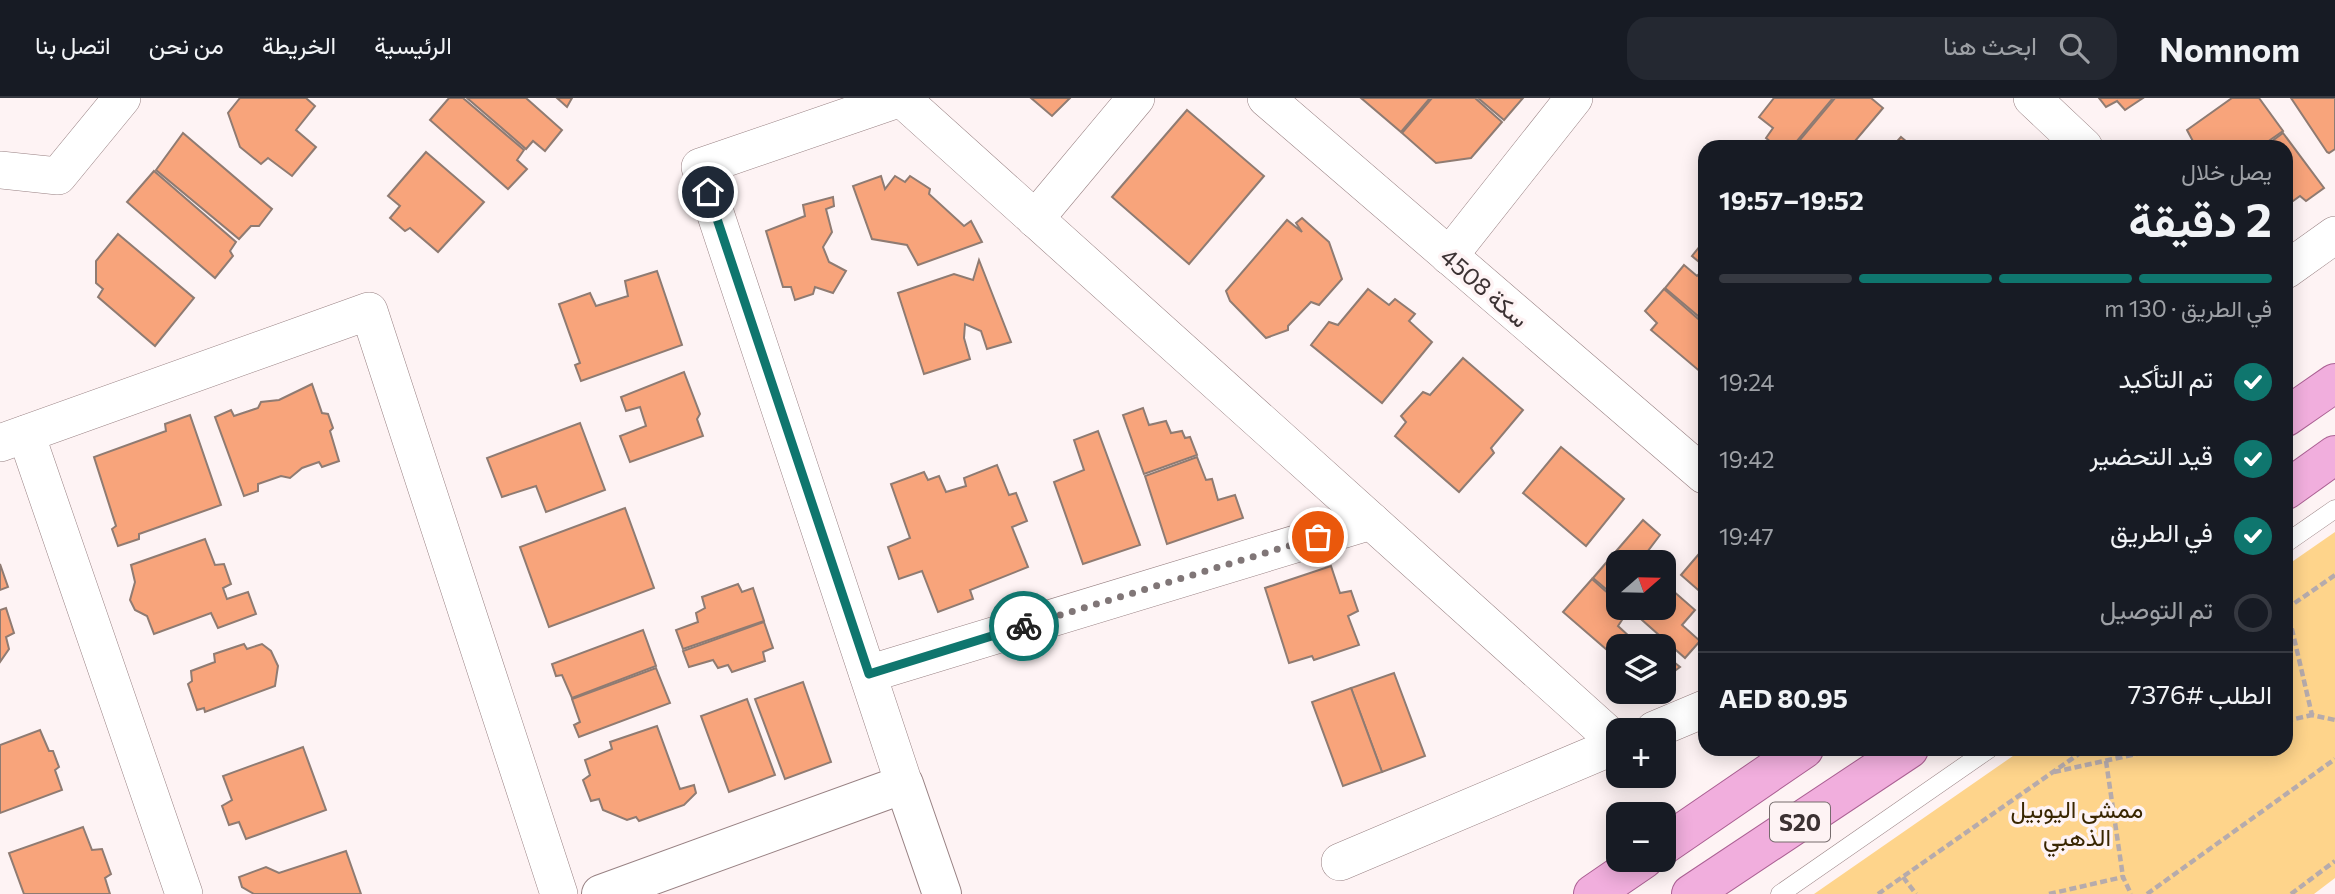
<!DOCTYPE html>
<html lang="ar">
<head>
<meta charset="utf-8">
<style>
  body { margin:0; font-family:Commissioner,Vazirmatn,sans-serif; background:#242831; color:#f1f3f6; direction:rtl; height:100vh; display:flex; flex-direction:column; font-size:26px; white-space:nowrap }
  * { box-sizing:border-box; margin:0 }
  p { font-size:23px; color:#9ea1a6 }
  .icon { flex:none; width:38px; height:38px; fill:none; stroke:currentColor; stroke-width:2; stroke-linecap:round; stroke-linejoin:round }
  .map { position:relative; flex:1; overflow:hidden; direction:ltr }
  .sheet { position:absolute; left:1698px; top:42px; width:595px; height:616px; display:flex; flex-direction:column; background:#171b24; border-radius:21px; box-shadow:0 4px 18px #0003; direction:rtl }
  .sheet>* { flex:none }
  .needle { width:46px; rotate:70deg }
  .tools { position:absolute; left:1606px; top:452px; display:grid; gap:14px }
  .tools a { display:grid; place-items:center; width:70px; height:70px; border-radius:14px; background:#171b24; box-shadow:0 4px 18px #0003; font-size:35px }
  .pin { position:absolute; display:grid; place-items:center; width:60px; height:60px; color:#fff; margin:-30px; border:4px solid #fff; border-radius:50%; box-shadow:0 2px 7px #0007 }
  .courier { position:absolute; display:grid; place-items:center; width:70px; height:70px; margin:-35px; border:5px solid #0f766e; border-radius:50%; background:#fff; color:#222; box-shadow:0 2px 9px #0007 }
  .head em { font-style:normal; font-weight:700 }
  .head div { display:flex; flex-direction:column-reverse }
  .head { display:flex; align-items:center; justify-content:space-between; height:119px; padding:0 21px }
  h1 { font-size:46px; font-weight:700; line-height:52px }
  .bar { display:grid; grid-template-columns:repeat(4,1fr); gap:10px 7px; align-content:center; height:84px; padding:0 21px }
  .bar i { height:9px; border-radius:5px; background:#363941 }
  .bar .on { background:#0f766e }
  .bar p { grid-column:span 4 }
  .line { display:flex; align-items:center; gap:18px; padding:0 21px; border-top:2px solid #363941 }
  .line div { flex:1 }
  ol { padding:0 21px; list-style:none }
  li { display:flex; align-items:center; gap:21px; height:77px }
  li p { margin-inline-start:auto }
  li .icon { padding:7px; border-radius:50%; background:#0f766e; color:#fff; stroke-width:4 }
  li:last-child { color:#9ea1a6 }
  li i { width:38px; height:38px; border:4px solid #363941; border-radius:50% }
  header { display:flex; align-items:center; gap:42px; box-sizing:border-box; height:98px; padding:0 35px; background:#171b24; border-bottom:2px solid #363941 }
  header strong { font-size:33px }
  nav { display:flex; gap:38px; margin-inline-start:auto; font-size:24px }
  .search { width:490px; height:63px; background:#242831; display:flex; align-items:center; gap:18px; box-sizing:border-box; padding:0 24px; border-radius:21px; color:#9ea1a6; font-size:26px }
  .map>svg:first-child { display:block }
</style>
</head>
<body>
<header>
<strong>Nomnom</strong>
<div class="search"><svg class="icon" aria-label="search" viewBox="0 0 24 24"><circle cx="10" cy="10" r="6"/><path d="M15 15l6 6"/></svg>ابحث هنا</div>
<nav><a>الرئيسية</a><a>الخريطة</a><a>من نحن</a><a>اتصل بنا</a></nav>
</header>
<div class="map">
<svg width="2335" height="796" viewBox="0 0 2335 796">
  <rect width="100%" height="100%" fill="#fef3f4"/>
  <!-- green -->
  <polygon fill="#fed48b" points="2335,434 2335,780 2314,796 1814,796 2023,651 2286,651 2286,468"/>
  <!-- building -->
  <g fill="#f8a47b" stroke="#8f7b72" stroke-width="2">
    <polygon points="240,0 306,0 315,8 296,32 316,49 292,78 268,60 261,66 240,49 228,15"/>
    <polygon points="449,0 463,0 524,52 517,62 527,71 508,91 430,22"/>
    <polygon points="467,0 526,0 562,32 545,53 533,43 526,51"/>
    <polygon points="557,0 572,0 567,9"/>
    <polygon points="1031,0 1070,0 1052,18"/>
    <polygon points="1361,0 1430,0 1401,34"/>
    <polygon points="1432,0 1475,0 1502,24 1471,60 1436,65 1402,35"/>
    <polygon points="1478,0 1523,0 1504,22"/>
    <polygon points="1774,0 1833,0 1792,49 1777,49 1766,40 1773,30 1759,19"/>
    <polygon points="1835,0 1871,0 1883,10 1850,49 1794,49"/>
    <polygon points="2099,0 2143,0 2125,12 2117,3 2106,9"/>
    <polygon points="2232,0 2259,0 2283,33 2260,49 2196,49 2187,32"/>
    <polygon points="2291,0 2335,0 2335,51 2329,55 2327,54"/>
    <polygon points="1187,12 1264,78 1189,166 1112,99"/>
    <polygon points="183,35 272,111 259,128 251,128 239,141 156,72"/>
    <polygon points="2283,35 2324,90 2306,103 2300,98 2286,108 2286,49 2264,49"/>
    <polygon points="1901,39 1913,49 1892,49"/>
    <polygon points="426,54 484,104 438,154 410,130 405,133 390,120 400,108 388,98"/>
    <polygon points="154,73 236,144 230,153 233,158 215,180 127,104"/>
    <polygon points="881,78 885,91 895,78 905,84 910,78 930,91 929,96 964,128 971,123 982,144 918,167 907,147 872,141 853,88"/>
    <polygon points="833,99 834,108 826,111 832,134 823,149 829,164 846,173 833,195 815,189 813,196 795,202 791,189 783,189 766,133 805,118 803,107"/>
    <polygon points="1302,120 1329,144 1342,181 1319,207 1311,204 1288,228 1288,232 1266,240 1230,203 1226,193 1287,122 1302,134 1296,125"/>
    <polygon points="118,136 194,200 155,248 98,199 103,191 96,185 96,163"/>
    <polygon points="1704,143 1704,168 1692,158"/>
    <polygon points="979,162 1011,244 987,251 981,233 965,226 964,240 970,261 924,276 898,195 954,176 973,182"/>
    <polygon points="1684,167 1697,178 1704,171 1704,223 1665,190"/>
    <polygon points="657,173 682,247 581,283 575,267 580,265 559,206 590,195 596,208 628,198 625,183"/>
    <polygon points="1368,191 1389,207 1395,201 1415,216 1409,223 1432,244 1382,305 1311,247 1329,224 1338,227"/>
    <polygon points="1664,191 1704,226 1703,276 1651,232 1657,225 1645,213"/>
    <polygon points="1463,260 1523,312 1491,350 1494,355 1459,394 1395,338 1406,324 1401,318 1423,294 1430,297"/>
    <polygon points="684,274 700,316 697,321 703,338 630,364 620,338 646,328 640,309 626,313 621,299"/>
    <polygon points="312,286 322,315 328,316 333,330 330,333 339,363 322,369 319,364 302,370 290,380 281,378 258,386 258,393 244,398 215,319 231,312 234,318 258,310 261,304 279,302"/>
    <polygon points="1143,310 1149,327 1166,323 1171,335 1182,333 1185,340 1190,339 1197,357 1144,376 1123,317"/>
    <polygon points="190,317 221,407 139,436 139,441 118,448 112,431 116,428 94,359 166,333 165,326"/>
    <polygon points="580,325 605,392 546,414 536,388 502,399 487,360"/>
    <polygon points="1098,333 1140,447 1083,466 1054,384 1084,372 1074,342"/>
    <polygon points="1561,349 1624,401 1586,448 1523,395"/>
    <polygon points="1197,359 1206,382 1212,381 1218,402 1235,397 1243,420 1167,446 1145,378"/>
    <polygon points="997,367 1009,397 1016,395 1027,423 1012,429 1028,469 970,492 973,501 938,514 922,473 899,481 888,449 910,440 891,386 924,374 928,382 939,378 946,394 966,388 964,380"/>
    <polygon points="625,410 654,490 549,529 520,449"/>
    <polygon points="1643,422 1660,437 1648,453 1660,464 1619,464 1619,502 1593,480"/>
    <polygon points="205,441 215,467 224,466 231,486 223,490 227,501 248,494 256,516 218,530 211,515 154,536 147,518 135,512 130,502 135,484 131,467"/>
    <polygon points="1704,450 1704,497 1681,477"/>
    <polygon points="0,466 8,489 0,492"/>
    <polygon points="1331,468 1340,495 1351,493 1358,513 1348,518 1359,547 1314,562 1312,558 1289,565 1265,490"/>
    <polygon points="1592,481 1619,505 1619,509 1624,509 1628,513 1618,528 1630,539 1623,548 1619,548 1619,552 1614,558 1563,514"/>
    <polygon points="1664,485 1695,512 1682,527 1700,543 1685,560 1633,514 1636,509 1664,509"/>
    <polygon points="738,486 742,494 753,490 764,523 683,551 676,532 698,524 696,515 705,510 702,499"/>
    <polygon points="6,510 14,535 6,539 9,551 0,564 0,512"/>
    <polygon points="764,524 773,550 763,554 765,563 732,574 728,567 718,570 713,562 689,569 683,553"/>
    <polygon points="643,532 656,568 572,600 562,577 556,578 552,566"/>
    <polygon points="244,546 247,551 262,546 271,553 278,568 275,588 205,614 204,610 197,612 188,586 192,583 191,573 215,564 214,556"/>
    <polygon points="1664,556 1680,569 1664,581"/>
    <polygon points="656,570 670,605 579,639 574,627 580,624 572,601"/>
    <polygon points="1394,575 1425,658 1382,674 1351,590"/>
    <polygon points="803,584 831,664 785,681 755,601"/>
    <polygon points="1351,590 1382,674 1343,688 1312,604"/>
    <polygon points="747,601 775,677 729,694 701,618"/>
    <polygon points="657,628 680,691 694,687 696,695 684,707 639,723 636,719 627,722 603,712 599,701 591,703 583,682 590,677 585,662 612,651 610,644"/>
    <polygon points="40,632 49,653 53,653 59,669 55,672 62,692 0,715 0,647"/>
    <polygon points="303,649 326,712 246,741 239,724 229,727 222,708 232,702 223,678"/>
    <polygon points="83,729 92,752 102,751 111,776 105,780 110,796 24,796 9,755"/>
    <polygon points="346,753 361,796 254,796 242,789 239,779 266,769 279,775"/>
  </g>
  <g fill="none" stroke-linecap="round" stroke-linejoin="round">
    <defs>
      <g id="service">
        <polyline points="2286,445 2335,411"/>
        <polyline points="1780,796 1989,651"/>
      </g>
      <g id="minor">
        <polyline points="1266,0 1704,377"/>
        <polyline points="2032,0 2084,49"/>
        <polyline points="0,72 58,78 122,0"/>
        <polyline points="1035,121 1136,0"/>
        <polyline points="1449,158 1574,0"/>
        <polyline points="2286,172 2335,137"/>
        <polyline points="26,336 184,796"/>
        <polyline points="0,345 369,213 559,796"/>
        <polyline points="868,576 1371,423"/>
        <polyline points="1654,632 1704,611"/>
        <polyline points="904,686 700,69 901,0 1619,646"/>
        <polyline points="1340,764 1619,646"/>
      </g>
      <polyline id="tertiary" points="601,796 904,686 942,796"/>
      <g id="primary">
        <polyline points="2286,319 2335,285"/>
        <polyline points="2286,392 2335,357"/>
        <polyline points="1664,747 1804,651"/>
        <polyline points="1593,796 1644,761"/>
        <polyline points="1691,796 1909,651"/>
      </g>
    </defs>
    <!-- service casing -->
    <use href="#service" stroke="#988183" stroke-width="19"/>
    <!-- minor casing -->
    <use href="#minor" stroke="#988183" stroke-width="38"/>
    <!-- tertiary casing -->
    <use href="#tertiary" stroke="#988183" stroke-width="40"/>
    <!-- primary casing -->
    <use href="#primary" stroke="#ab6093" stroke-width="40"/>
    <!-- path -->
    <g stroke="#b6abac" stroke-width="4.5" stroke-dasharray="7 3.5" stroke-linecap="butt">
      <polyline points="2287,510 2312,617 2335,622"/>
      <polyline points="2286,511 2335,477"/>
      <polyline points="2286,623 2312,617"/>
      <polyline points="2106,663 2123,779"/>
      <polyline points="2054,674 2159,651"/>
      <polyline points="1903,779 1916,796"/>
      <polyline points="1878,796 2086,651"/>
      <polyline points="2049,796 2123,779 2131,796"/>
      <polyline points="2147,796 2335,661"/>
      <polyline points="2291,796 2335,763"/>
    </g>
    <!-- service -->
    <use href="#service" stroke="#fff" stroke-width="18"/>
    <!-- minor -->
    <use href="#minor" stroke="#fff" stroke-width="37"/>
    <!-- tertiary -->
    <use href="#tertiary" stroke="#fff" stroke-width="38"/>
    <!-- primary -->
    <use href="#primary" stroke="#f1aedd" stroke-width="38"/>
  </g>
  <g fill="none" stroke-linecap="round" stroke-linejoin="round">
    <!-- done -->
    <polyline stroke="#807677" stroke-width="7" stroke-dasharray="0 12.6" points="1024,528 1318,439"/>
    <!-- route -->
    <polyline stroke="#0f766e" stroke-width="9" points="708,94 869,576 1024,528"/>
  </g>
  <g text-anchor="middle" dominant-baseline="central" stroke-width="7" stroke-linejoin="round" paint-order="stroke">
    <!-- shield labels -->
    <rect fill="#fef3f4" stroke="#766c6d" stroke-width="2" x="1770" y="704.5" width="60" height="39" rx="5"/>
    <g font-size="23" font-weight="bold" fill="#3c3233">
      <text x="1800" y="724">S20</text>
    </g>
    <!-- street labels -->
    <g font-size="24" fill="#3c3233" stroke="#fef3f4">
      <text transform="translate(1485 189) rotate(41)">سكة 4508</text>
    </g>
    <!-- park labels -->
    <g font-size="24" fill="#392601" stroke="#fef3f4">
      <text x="2077" y="710">ممشى اليوبيل<tspan x="2077" dy="28">الذهبي</tspan></text>
    </g>
  </g>
</svg>
<div class="tools">
<a><svg class="needle" viewBox="-14 -14 28 28"><path d="M0-13l5 13h-10z" fill="#e53935"/><path d="M0 13l5-13h-10z" fill="#9ea1a6"/></svg></a>
<a><svg class="icon" aria-label="layers" viewBox="0 0 24 24"><path d="M12 4l9 5-9 5-9-5zM3 14l9 5 9-5"/></svg></a>
<a>+</a>
<a>−</a>
</div>
<div class="pin" style="left:1318px;top:439px;background:#ea580c"><svg class="icon" aria-label="bag" viewBox="0 0 24 24"><path d="M5 8h14l-1 12H6zM9 8a3 3 0 0 1 6 0"/></svg></div>
<div class="pin" style="left:708px;top:94px;background:#1f2937"><svg class="icon" aria-label="home" viewBox="0 0 24 24"><path d="M3 11l9-7 9 7M6 9v11h12V9"/></svg></div>
<div class="courier" style="left:1024px;top:528px"><svg class="icon" aria-label="bike" viewBox="0 0 24 24"><circle cx="6" cy="16" r="4"/><circle cx="18" cy="16" r="4"/><path d="M6 16l4-8h5l3 8M10 8l3 8H6M13 5h3"/></svg></div>
<section class="sheet">
<div class="head"><div><h1>2 دقيقة</h1><p>يصل خلال</p></div><em>19:52–19:57</em></div>
<div class="bar"><i class="on"></i><i class="on"></i><i class="on"></i><i></i><p>في الطريق · 130 m</p></div>
<ol>
<li><svg class="icon" aria-label="check" viewBox="0 0 24 24"><path d="M5 12l5 5 9-10"/></svg>تم التأكيد<p>19:24</p></li>
<li><svg class="icon" aria-label="check" viewBox="0 0 24 24"><path d="M5 12l5 5 9-10"/></svg>قيد التحضير<p>19:42</p></li>
<li><svg class="icon" aria-label="check" viewBox="0 0 24 24"><path d="M5 12l5 5 9-10"/></svg>في الطريق<p>19:47</p></li>
<li><i></i>تم التوصيل</li>
</ol>
<div class="line" style="height:91px"><div>الطلب #7376</div><b>AED 80.95</b></div>
</section>
</div>
</body>
</html>
